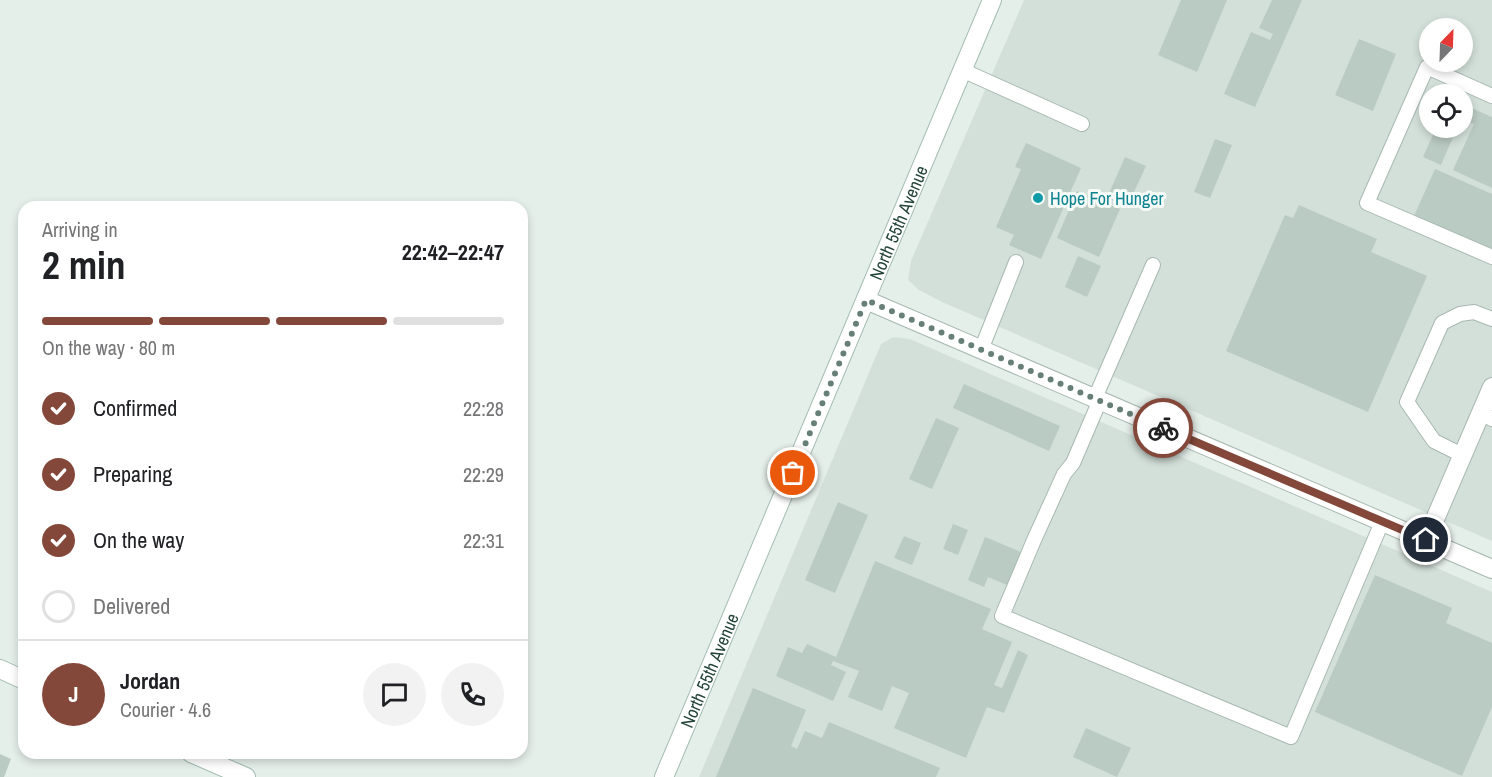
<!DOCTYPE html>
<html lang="en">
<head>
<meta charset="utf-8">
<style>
  body { margin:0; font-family:"Archivo Narrow",sans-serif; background:#f2f2f2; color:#202124; height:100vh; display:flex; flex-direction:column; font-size:22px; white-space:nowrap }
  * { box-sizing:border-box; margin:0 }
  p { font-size:20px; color:#757577 }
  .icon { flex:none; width:33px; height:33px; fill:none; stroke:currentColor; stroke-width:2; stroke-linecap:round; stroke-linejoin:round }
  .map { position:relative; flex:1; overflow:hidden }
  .panel { position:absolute; left:18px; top:201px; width:510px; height:558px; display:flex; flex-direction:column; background:#fff; border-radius:18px; box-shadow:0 3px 9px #0003 }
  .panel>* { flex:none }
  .needle { width:39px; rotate:23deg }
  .buttons { position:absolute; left:1419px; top:18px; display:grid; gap:12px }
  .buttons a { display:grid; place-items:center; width:54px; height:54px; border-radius:50%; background:#fff; box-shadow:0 3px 9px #0003; font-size:30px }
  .pin { position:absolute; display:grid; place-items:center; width:51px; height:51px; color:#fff; margin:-26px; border:3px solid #fff; border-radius:50%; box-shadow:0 2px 6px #0007 }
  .courier { position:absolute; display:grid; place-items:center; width:60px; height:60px; margin:-30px; border:4px solid #84483a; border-radius:50%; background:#fff; color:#222; box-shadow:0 2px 8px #0007 }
  .summary em { font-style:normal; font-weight:700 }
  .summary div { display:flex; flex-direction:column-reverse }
  .summary { display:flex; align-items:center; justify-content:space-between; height:102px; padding:0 24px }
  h1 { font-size:39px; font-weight:700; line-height:45px }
  .bar { display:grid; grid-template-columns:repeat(4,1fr); gap:9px 6px; align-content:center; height:72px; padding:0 24px }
  .bar i { height:8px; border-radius:4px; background:#e0e0e0 }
  .bar .on { background:#84483a }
  .bar p { grid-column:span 4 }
  .line { display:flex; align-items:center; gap:15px; padding:0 24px; border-top:2px solid #e0e0e0 }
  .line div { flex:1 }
  .round { display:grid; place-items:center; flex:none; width:63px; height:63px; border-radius:32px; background:#f2f2f2 }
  ol { padding:0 24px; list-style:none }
  li { display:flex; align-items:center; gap:18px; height:66px }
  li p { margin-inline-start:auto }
  li .icon { padding:6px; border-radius:50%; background:#84483a; color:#fff; stroke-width:4 }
  li:last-child { color:#757577 }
  li i { width:33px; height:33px; border:3px solid #e0e0e0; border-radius:50% }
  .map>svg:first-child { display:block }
</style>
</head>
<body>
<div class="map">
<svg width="1492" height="777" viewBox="0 0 1492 777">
  <rect width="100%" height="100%" fill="#e5efea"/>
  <!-- built -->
  <g fill="#d3e0d9" fill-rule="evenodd">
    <path d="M1024 0H1492V541L942 302 919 290 908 280 911 261ZM1430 28H1462V62H1430ZM1430 94H1462V128H1430Z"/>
    <polygon points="893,337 910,339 1492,592 1492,777 699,777 881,344"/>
  </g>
  <!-- building -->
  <g fill="#bacbc3">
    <polygon points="1181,0 1227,0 1197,72 1158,55"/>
    <polygon points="1272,0 1302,0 1255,107 1224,94 1251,32 1270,40 1273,34 1259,28"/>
    <polygon points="1359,39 1396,54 1373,111 1335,95"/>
    <polygon points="1462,104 1492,117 1492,188 1453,170 1474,124 1462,119"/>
    <polygon points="1436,128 1457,128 1441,165 1423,157"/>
    <polygon points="1215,139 1232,145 1210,198 1194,192"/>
    <polygon points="1026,143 1081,168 1041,259 1009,245 1014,235 996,227 1021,169 1015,167"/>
    <polygon points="1125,157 1146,166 1127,207 1107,198"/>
    <polygon points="1435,169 1492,194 1492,251 1414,216"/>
    <polygon points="1077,191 1120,209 1099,257 1057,238"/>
    <polygon points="1299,205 1377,239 1371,252 1427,276 1368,412 1226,351 1285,215 1293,218"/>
    <polygon points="1078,256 1101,266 1087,297 1065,287"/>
    <polygon points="964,384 1060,426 1049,451 953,408"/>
    <polygon points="936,418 959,428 932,489 909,479"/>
    <polygon points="838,502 868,515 835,593 805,580"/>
    <polygon points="953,524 968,530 958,555 943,549"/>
    <polygon points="904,536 921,543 912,565 894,558"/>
    <polygon points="985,537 1021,552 1007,585 988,577 984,587 968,580"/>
    <polygon points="875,561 991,609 982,629 1012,642 994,685 1002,688 1018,650 1028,655 1004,713 987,707 966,758 894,728 909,693 892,686 882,711 848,697 859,671 833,661 831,665 846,672 833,701 776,676 788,647 802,653 807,644 836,657"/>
    <polygon points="1375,575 1452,608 1446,623 1492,643 1492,707 1462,776 1315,712"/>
    <polygon points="753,688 806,710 791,746 797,749 805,731 822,738 829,722 940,768 936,777 716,777"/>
    <polygon points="1086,728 1131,748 1117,777 1073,757"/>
    <polygon points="0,754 11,759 4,777 0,777"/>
  </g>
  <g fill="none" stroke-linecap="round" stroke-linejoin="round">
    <defs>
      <g id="lane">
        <polyline points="962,70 1082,124"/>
        <polyline points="1492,96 1427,67 1367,203 1492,257"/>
        <polyline points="981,350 1016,262"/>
        <polyline points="1095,398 1153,265"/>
        <polyline points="1100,400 1073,463 1064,474 1034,540 1002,616 1291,737 1382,522"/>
        <polyline points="1481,413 1492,419"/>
        <polyline points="1462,455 1434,441 1407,402 1442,323 1460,314 1474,312 1492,319"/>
      </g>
      <g id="street">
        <polyline points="866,300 1492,569"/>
        <polyline points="1426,540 1492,387"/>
      </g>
      <g id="secondary">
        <polyline points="0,669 24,680"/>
        <polyline points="191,753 246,777"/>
        <path id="s1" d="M664 777 992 0"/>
      </g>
    </defs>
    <!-- lane casing -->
    <use href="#lane" stroke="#a7b8b1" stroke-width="16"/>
    <!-- street casing -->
    <use href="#street" stroke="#a7b8b1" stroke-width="20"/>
    <!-- secondary casing -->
    <use href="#secondary" stroke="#a2bcb2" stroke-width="20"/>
    <!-- lane -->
    <use href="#lane" stroke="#fff" stroke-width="14"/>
    <!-- street -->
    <use href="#street" stroke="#fff" stroke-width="18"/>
    <!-- secondary -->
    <use href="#secondary" stroke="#fff" stroke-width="18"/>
  </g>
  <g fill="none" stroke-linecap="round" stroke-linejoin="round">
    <!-- done -->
    <polyline stroke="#668077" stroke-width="6" stroke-dasharray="0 10.8" points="793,473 866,300 1163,428"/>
    <!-- route -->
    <polyline stroke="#84483a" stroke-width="8" points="1163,428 1426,540"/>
  </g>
  <!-- markers -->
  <circle fill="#0f9aa8" stroke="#f6fbf8" stroke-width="2" cx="1038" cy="198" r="6"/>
  <g text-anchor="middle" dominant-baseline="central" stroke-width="6" stroke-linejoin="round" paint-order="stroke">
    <!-- culture labels -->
    <g font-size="18" fill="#0d838f" stroke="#f6fbf8" text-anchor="start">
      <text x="1050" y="198">Hope For Hunger</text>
    </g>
    <!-- street labels -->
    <g font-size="18" fill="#224439" stroke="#f6fbf8">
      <text stroke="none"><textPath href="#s1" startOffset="602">North 55th Avenue</textPath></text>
      <text stroke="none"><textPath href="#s1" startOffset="116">North 55th Avenue</textPath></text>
    </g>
  </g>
</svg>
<div class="buttons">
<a><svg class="needle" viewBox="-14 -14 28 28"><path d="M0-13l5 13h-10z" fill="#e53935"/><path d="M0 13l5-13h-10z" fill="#757577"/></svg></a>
<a><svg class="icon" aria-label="locate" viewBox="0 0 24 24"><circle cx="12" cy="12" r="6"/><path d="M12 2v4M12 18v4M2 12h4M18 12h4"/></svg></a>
</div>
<div class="pin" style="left:793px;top:473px;background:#ea580c"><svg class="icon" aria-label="bag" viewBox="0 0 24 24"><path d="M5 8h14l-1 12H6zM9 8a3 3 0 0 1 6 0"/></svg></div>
<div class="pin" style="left:1426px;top:540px;background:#1f2937"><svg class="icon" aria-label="home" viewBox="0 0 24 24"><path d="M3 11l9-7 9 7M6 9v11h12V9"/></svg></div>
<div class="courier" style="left:1163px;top:428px"><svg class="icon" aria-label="bike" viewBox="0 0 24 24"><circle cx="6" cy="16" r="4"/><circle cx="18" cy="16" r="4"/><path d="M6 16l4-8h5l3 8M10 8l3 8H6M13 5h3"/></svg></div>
<section class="panel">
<div class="summary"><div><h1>2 min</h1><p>Arriving in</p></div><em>22:42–22:47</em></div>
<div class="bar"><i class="on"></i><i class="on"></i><i class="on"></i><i></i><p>On the way · 80 m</p></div>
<ol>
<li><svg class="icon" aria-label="check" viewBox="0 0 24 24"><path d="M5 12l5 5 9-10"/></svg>Confirmed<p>22:28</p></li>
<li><svg class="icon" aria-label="check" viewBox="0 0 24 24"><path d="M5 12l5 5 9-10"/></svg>Preparing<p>22:29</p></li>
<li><svg class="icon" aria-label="check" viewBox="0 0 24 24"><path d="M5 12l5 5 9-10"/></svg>On the way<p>22:31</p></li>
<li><i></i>Delivered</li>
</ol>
<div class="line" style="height:108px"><b class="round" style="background:#84483a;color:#fff">J</b><div><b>Jordan</b><p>Courier · 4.6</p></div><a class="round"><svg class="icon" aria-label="chat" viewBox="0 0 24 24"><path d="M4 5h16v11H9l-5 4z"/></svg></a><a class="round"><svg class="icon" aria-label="phone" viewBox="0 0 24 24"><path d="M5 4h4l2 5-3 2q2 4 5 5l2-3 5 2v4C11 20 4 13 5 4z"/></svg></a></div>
</section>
</div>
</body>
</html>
